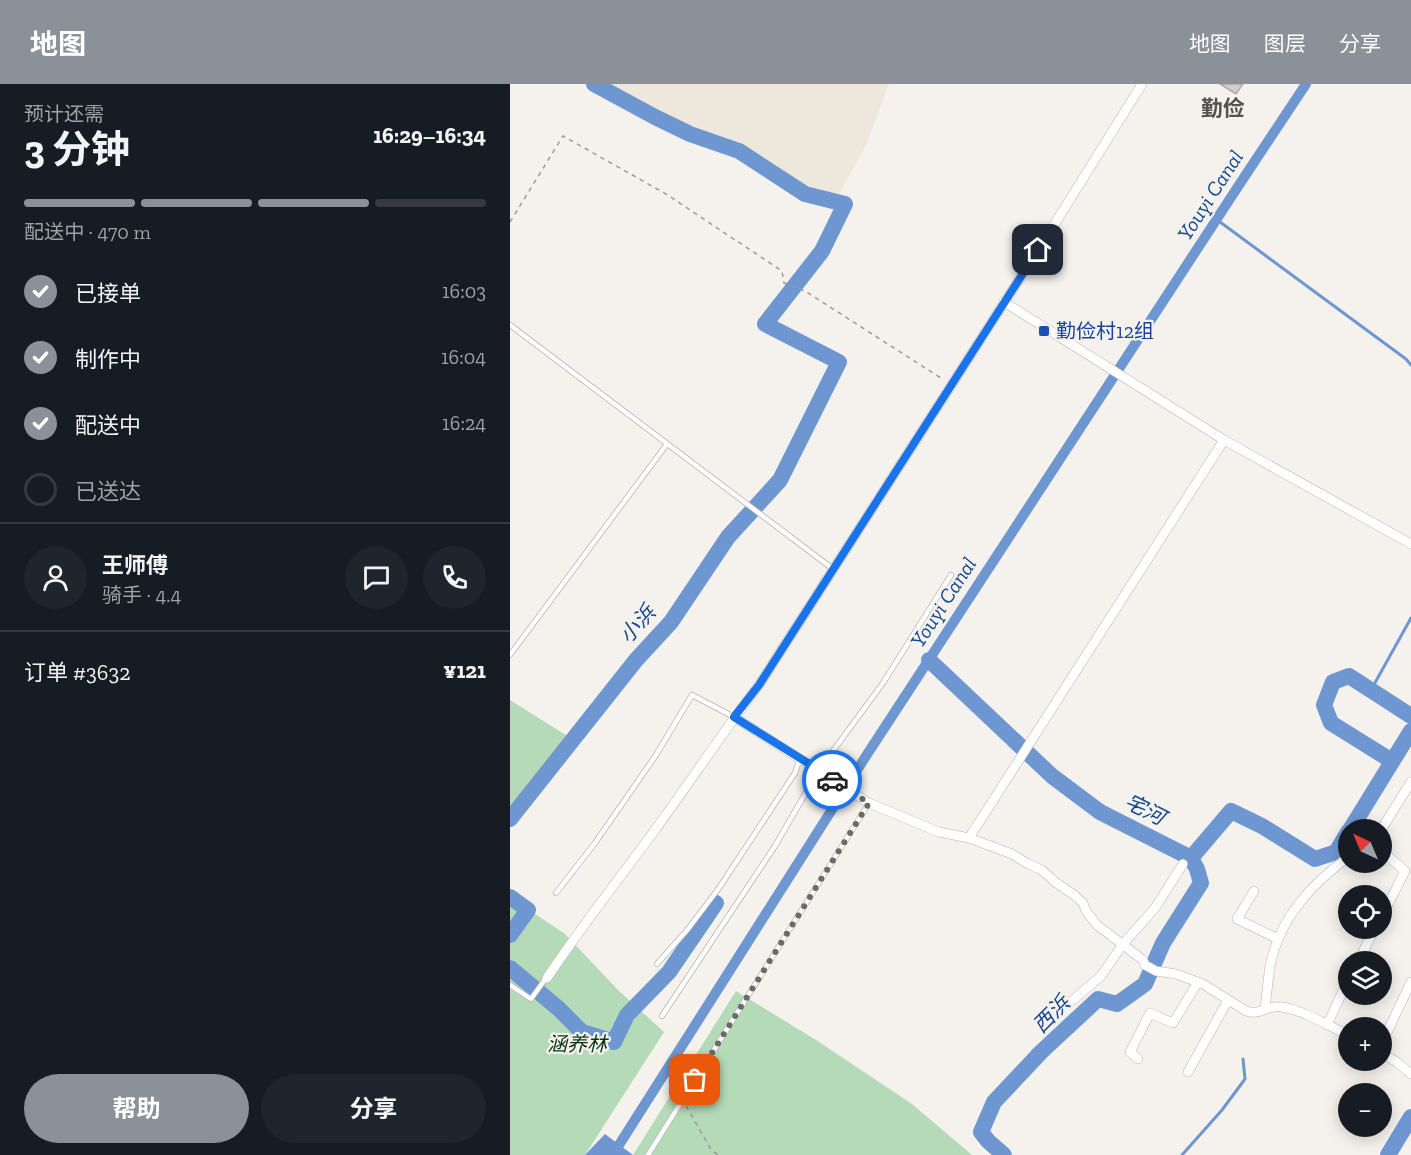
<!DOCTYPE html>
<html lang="zh">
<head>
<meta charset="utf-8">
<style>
  body { margin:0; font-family:"Zilla Slab","Noto Sans SC",serif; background:#20242c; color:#f1f3f6; height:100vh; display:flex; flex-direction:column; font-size:22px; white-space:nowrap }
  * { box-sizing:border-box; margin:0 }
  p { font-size:20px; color:#9ea1a6 }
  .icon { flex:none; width:33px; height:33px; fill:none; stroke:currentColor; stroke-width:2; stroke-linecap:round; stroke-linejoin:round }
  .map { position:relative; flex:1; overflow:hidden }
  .details { display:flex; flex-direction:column; background:#171b24; width:510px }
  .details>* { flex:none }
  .needle { width:39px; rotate:316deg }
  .fabs { position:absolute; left:828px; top:735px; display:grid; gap:12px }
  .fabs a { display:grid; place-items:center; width:54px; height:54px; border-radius:50%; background:#171b24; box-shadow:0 3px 15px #0003; font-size:30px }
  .pin { position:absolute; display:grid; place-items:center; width:51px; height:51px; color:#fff; margin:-26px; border-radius:12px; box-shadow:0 3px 9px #0006 }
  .courier { position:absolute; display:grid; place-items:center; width:60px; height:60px; margin:-30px; border:4px solid #1a73e8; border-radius:50%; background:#fff; color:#222; box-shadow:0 2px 8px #0007 }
  .head em { font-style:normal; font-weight:700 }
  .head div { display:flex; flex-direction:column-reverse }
  .head { display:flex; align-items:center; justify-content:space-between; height:102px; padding:0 24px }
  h1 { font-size:39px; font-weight:700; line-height:45px }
  .bar { display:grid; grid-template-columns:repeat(4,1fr); gap:9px 6px; align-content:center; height:72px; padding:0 24px }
  .bar i { height:8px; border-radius:4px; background:#363941 }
  .bar .selected { background:#8c9099 }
  .bar p { grid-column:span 4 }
  .line { display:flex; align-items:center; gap:15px; padding:0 24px; border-top:2px solid #363941 }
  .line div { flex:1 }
  .round { display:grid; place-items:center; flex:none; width:63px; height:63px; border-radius:32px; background:#20242c }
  ol { padding:0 24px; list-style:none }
  li { display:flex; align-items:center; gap:18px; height:66px }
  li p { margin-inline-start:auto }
  li .icon { padding:6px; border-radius:50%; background:#8c9099; color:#fff; stroke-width:4 }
  li:last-child { color:#9ea1a6 }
  li i { width:33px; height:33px; border:3px solid #363941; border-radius:50% }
  .primary-button { display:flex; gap:12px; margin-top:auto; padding:12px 24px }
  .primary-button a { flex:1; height:69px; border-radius:36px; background:#8c9099; color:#fff; font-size:24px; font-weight:700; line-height:69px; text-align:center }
  .primary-button a+a { background:#20242c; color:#f1f3f6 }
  header { display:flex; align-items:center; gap:36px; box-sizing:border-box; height:84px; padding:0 30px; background:#8c9099; color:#fff }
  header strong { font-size:28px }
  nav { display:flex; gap:33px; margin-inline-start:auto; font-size:21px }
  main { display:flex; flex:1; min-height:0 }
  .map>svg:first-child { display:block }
</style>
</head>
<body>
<header>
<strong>地图</strong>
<nav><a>地图</a><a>图层</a><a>分享</a></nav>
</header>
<main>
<section class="details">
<div class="head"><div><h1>3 分钟</h1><p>预计还需</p></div><em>16:29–16:34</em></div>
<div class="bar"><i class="selected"></i><i class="selected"></i><i class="selected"></i><i></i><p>配送中 · 470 m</p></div>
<ol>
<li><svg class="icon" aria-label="check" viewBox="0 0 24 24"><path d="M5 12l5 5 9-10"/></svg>已接单<p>16:03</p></li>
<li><svg class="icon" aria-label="check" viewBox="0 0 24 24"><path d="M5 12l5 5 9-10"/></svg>制作中<p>16:04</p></li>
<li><svg class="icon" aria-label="check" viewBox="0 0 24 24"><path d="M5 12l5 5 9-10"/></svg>配送中<p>16:24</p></li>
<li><i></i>已送达</li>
</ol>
<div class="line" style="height:108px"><a class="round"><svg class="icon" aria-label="person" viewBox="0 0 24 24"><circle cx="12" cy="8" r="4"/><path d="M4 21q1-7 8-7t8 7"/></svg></a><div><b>王师傅</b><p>骑手 · 4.4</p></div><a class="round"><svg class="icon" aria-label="chat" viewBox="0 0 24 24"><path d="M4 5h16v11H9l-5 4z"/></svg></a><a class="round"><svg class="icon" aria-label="phone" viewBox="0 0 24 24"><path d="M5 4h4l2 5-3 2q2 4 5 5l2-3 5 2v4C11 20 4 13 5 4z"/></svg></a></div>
<div class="line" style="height:78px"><div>订单 #3632</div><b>¥121</b></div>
<div class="primary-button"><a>帮助</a><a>分享</a></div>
</section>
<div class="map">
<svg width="901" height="1071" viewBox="0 0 901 1071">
  <rect width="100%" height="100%" fill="#f5f2ed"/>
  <!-- built -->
  <polygon fill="#eee8dc" points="80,0 379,0 356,61 325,117 205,58"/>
  <!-- green -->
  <g fill="#b4dab7">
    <polygon points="0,616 62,655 0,734"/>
    <polygon points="0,813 55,850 109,907 154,948 75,1071 0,1071"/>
    <polygon points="226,907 306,956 402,1020 462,1071 123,1071"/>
  </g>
  <!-- water -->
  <polygon fill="#6e97d2" points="95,1050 123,1071 75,1071"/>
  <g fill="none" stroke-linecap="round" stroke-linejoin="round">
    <!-- stream -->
    <g stroke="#6e97d2" stroke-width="3">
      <polyline points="706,135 896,275 901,281"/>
      <polyline points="861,606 901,534"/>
      <polyline points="672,1071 712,1026 735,995 733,975"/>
    </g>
    <!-- canal -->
    <polyline stroke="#6e97d2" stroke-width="10" points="109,1061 356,672 729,101 796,0"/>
    <!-- river -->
    <g stroke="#6e97d2" stroke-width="16">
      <polyline points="419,576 542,692 590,728 681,774 721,727 752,742 805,775 826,768 838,748"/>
      <polyline points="882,677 821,639 814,621 823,598 839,592 901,632"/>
      <polyline points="0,735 126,576 161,538 218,453 270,396 329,278 255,240 312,167 335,120 295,110 229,67 180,50 145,33 84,0"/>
      <polyline points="840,746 901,647"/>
      <polyline points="0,813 18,826 0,851"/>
      <polyline points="0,884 49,925 72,948 104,958 117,931 159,888 206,819"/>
      <polyline points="494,1071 478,1057 471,1048 484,1018 531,968 588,915 607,920 635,900 653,859 691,799 687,785 681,774"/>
      <polyline points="878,1071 901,1033"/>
    </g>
  </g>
  <!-- building -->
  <polygon fill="#d2ccca" stroke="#b0aba8" stroke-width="1.5" points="710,0 733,0 726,10"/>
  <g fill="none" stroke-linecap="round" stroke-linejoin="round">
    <defs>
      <g id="service">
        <polyline points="0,241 323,485"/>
        <polyline points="0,571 157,360"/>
        <polyline points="46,809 85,759 146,671 182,611 224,633"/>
        <polyline points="147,880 178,845 209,804 285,689 290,674"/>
        <polyline points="0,901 21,915 36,894"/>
        <polyline points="152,932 265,762 309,686 373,599 441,491"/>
        <polyline points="138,1071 359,719"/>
      </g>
      <g id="minor">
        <polyline points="494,218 714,356 901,460"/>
        <path d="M224 633 359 719 429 748 459 754 502 770 518 780 532 786 545 798 564 811 573 819 576 827 587 841 633 876 635 881 646 887 666 890 693 900 736 927C751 932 755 921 772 923 795 927 817 941 838 951"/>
        <polyline points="871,746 901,698"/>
        <polyline points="459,754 714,356"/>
        <polyline points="872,767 895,787 872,832"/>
        <polyline points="744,807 727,835 768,855"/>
        <polyline points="848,878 865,844"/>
        <path d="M37 894C71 843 109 795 145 746 180 698 213 648 249 601L539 149 632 0"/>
        <polyline points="563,916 591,892 613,860 645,824 673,780"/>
        <path d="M755 924C757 910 758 895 760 882 770 833 801 801 838 773"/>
        <polyline points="817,941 838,896"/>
        <polyline points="872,959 901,898"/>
        <polyline points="872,969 888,979 901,990"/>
        <polyline points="628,975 620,968 640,929 663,939 688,898"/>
        <polyline points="678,988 718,916"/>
      </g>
    </defs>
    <!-- service casing -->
    <use href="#service" stroke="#b7b4b0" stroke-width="6"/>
    <!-- minor casing -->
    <use href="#minor" stroke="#b7b4b0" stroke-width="10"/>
    <!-- path -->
    <g stroke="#9d9b97" stroke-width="1.5" stroke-dasharray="4.5 4.5" stroke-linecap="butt">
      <polyline points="0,138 53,52 156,110 272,187 274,199 295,207 434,296"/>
      <polyline points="176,1022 202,1067 209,1071"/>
    </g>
    <!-- service -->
    <use href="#service" stroke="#fff" stroke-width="4.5"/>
    <!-- minor -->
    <use href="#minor" stroke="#fff" stroke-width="9"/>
  </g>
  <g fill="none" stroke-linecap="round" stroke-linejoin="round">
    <!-- done -->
    <polyline stroke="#6c6a67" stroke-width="6" stroke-dasharray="0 10.8" points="185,996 359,719 322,696"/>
    <!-- route -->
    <polyline stroke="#1a73e8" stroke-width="8" points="322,696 309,686 224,633 249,601 528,166"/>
  </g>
  <!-- markers -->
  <rect fill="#1a4fb4" stroke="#f5f2ed" stroke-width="2" x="528" y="241" width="12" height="12" rx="3"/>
  <g text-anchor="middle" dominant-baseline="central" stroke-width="4.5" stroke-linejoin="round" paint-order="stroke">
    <!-- transit labels -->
    <g font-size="20" fill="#164399" stroke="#f5f2ed" text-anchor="start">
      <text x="546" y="247">勤俭村12组</text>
    </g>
    <!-- park labels -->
    <g font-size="20" font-style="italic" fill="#073512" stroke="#f5f2ed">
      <text x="67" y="960">涵养林</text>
    </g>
    <!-- water labels -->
    <g font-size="21" font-style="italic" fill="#12478e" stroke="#f5f2ed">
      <text transform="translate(700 111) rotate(-57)">Youyi Canal</text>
      <text transform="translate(433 518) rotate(-57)">Youyi Canal</text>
      <text transform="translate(127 540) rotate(-48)">小浜</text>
      <text transform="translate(635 725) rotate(27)">宅河</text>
      <text transform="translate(541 930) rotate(-45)">西浜</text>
    </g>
    <!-- quarter labels -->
    <g font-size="22" font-weight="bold" fill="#55534f" stroke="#f5f2ed">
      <text x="713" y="24">勤俭</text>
    </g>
  </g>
</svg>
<div class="fabs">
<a><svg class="needle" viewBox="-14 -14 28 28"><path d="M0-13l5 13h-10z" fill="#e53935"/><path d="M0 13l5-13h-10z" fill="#9ea1a6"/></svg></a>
<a><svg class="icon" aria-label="locate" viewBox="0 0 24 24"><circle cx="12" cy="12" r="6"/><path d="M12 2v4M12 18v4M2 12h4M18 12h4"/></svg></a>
<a><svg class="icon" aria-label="layers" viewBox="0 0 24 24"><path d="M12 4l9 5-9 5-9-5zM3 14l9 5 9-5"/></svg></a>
<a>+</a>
<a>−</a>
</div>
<div class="pin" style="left:185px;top:996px;background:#ea580c"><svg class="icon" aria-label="bag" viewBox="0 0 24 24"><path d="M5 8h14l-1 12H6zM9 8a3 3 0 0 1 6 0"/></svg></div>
<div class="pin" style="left:528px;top:166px;background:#1f2937"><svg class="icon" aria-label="home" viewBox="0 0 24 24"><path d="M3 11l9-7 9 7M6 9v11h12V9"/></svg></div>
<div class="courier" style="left:322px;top:696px"><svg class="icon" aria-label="car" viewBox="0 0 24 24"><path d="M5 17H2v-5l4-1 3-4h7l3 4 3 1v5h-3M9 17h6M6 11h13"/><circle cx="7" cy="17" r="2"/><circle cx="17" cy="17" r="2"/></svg></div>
</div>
</main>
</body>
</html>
